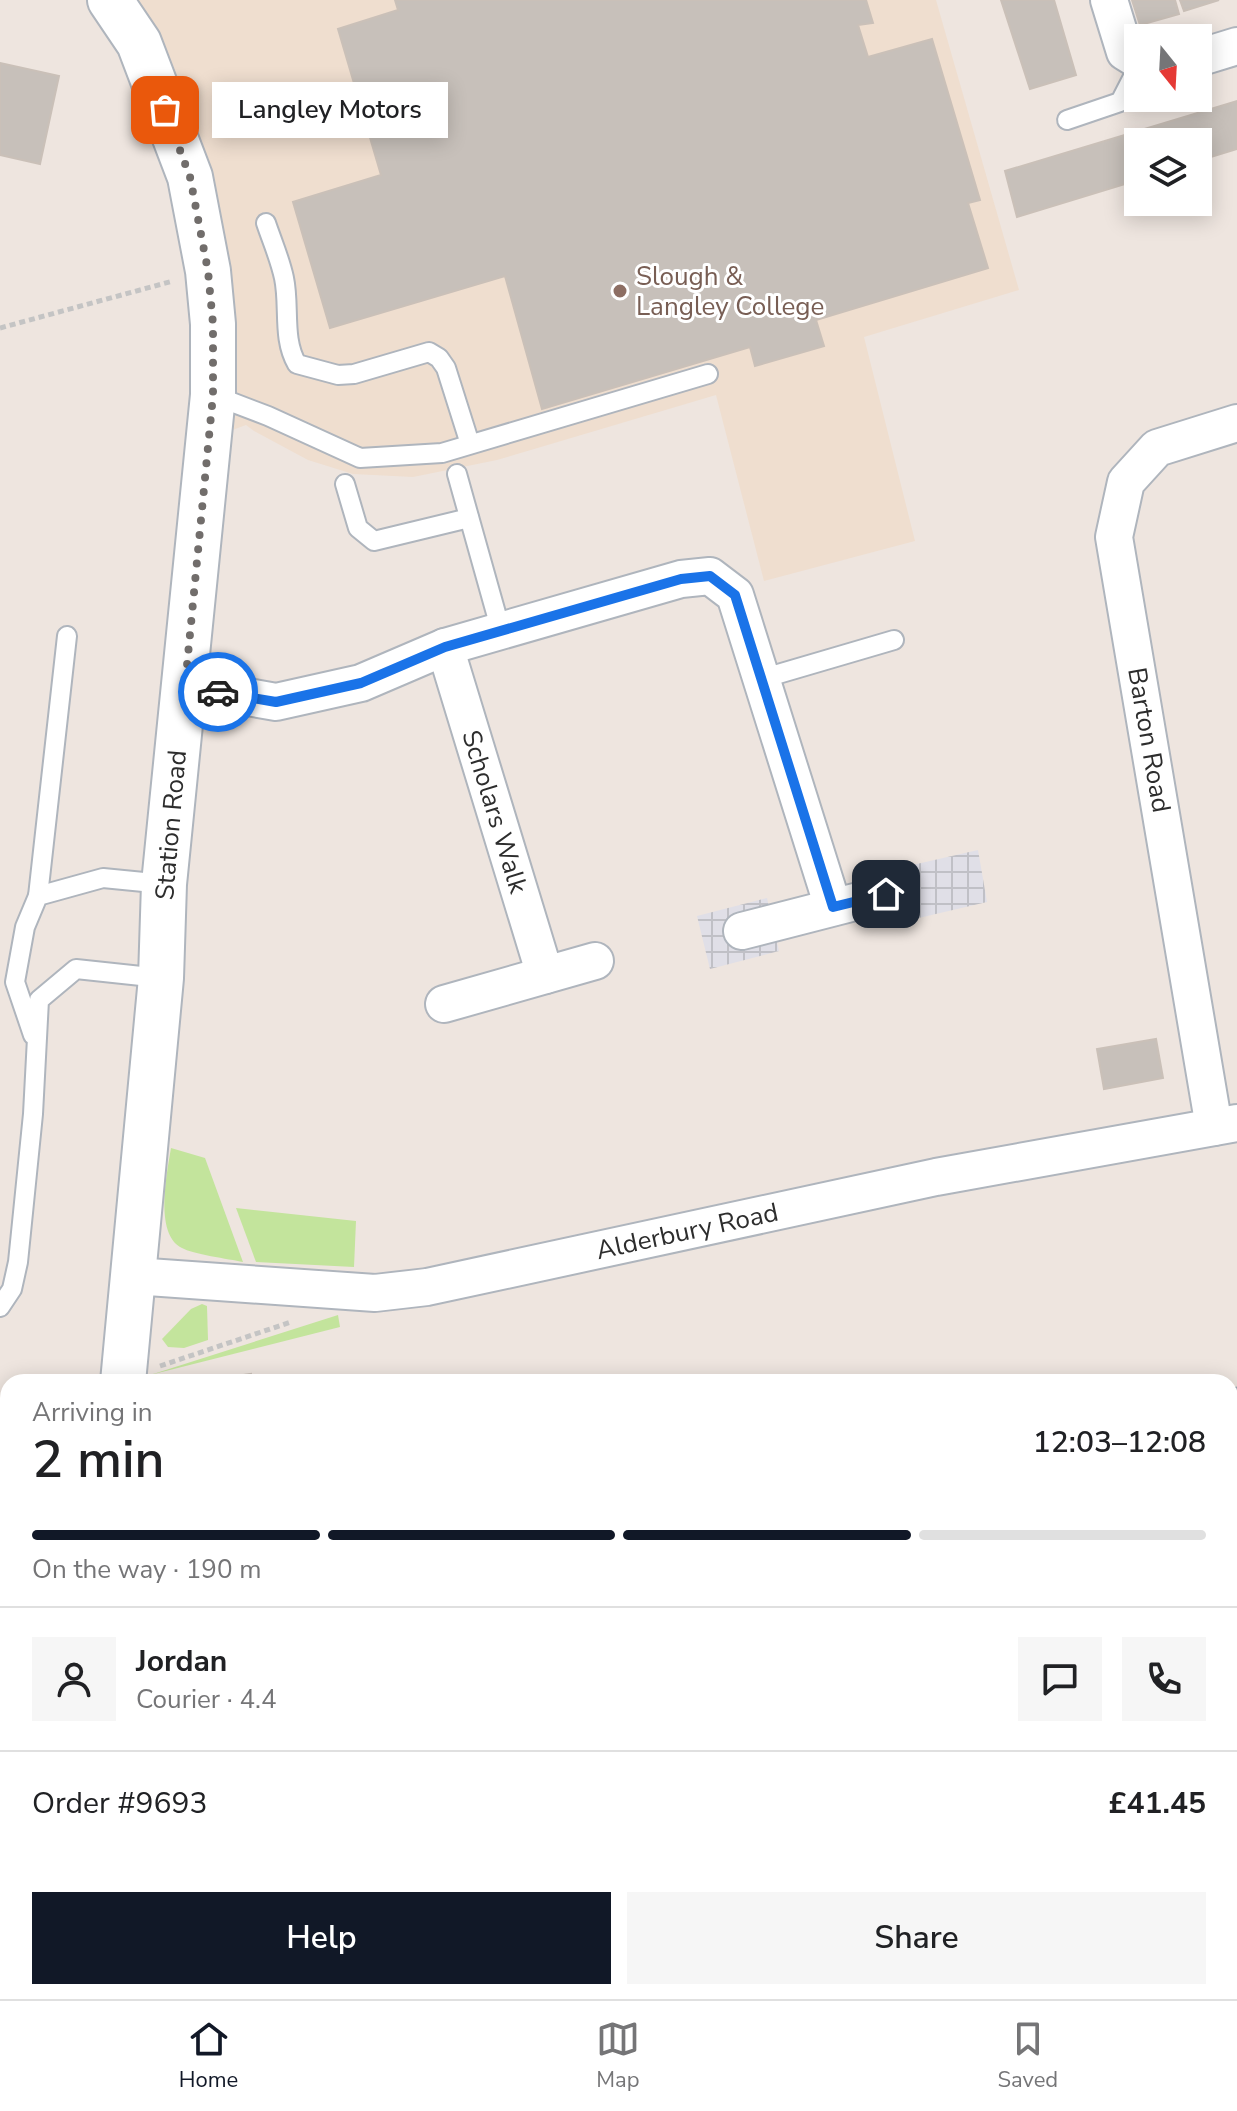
<!DOCTYPE html>
<html lang="en">
<head>
<meta charset="utf-8">
<style>
  body { margin:0; font-family:"Nunito Sans",sans-serif; background:#f6f6f6; color:#202124; height:100vh; display:flex; flex-direction:column; font-size:30px; white-space:nowrap }
  * { box-sizing:border-box; margin:0 }
  p { font-size:26px; color:#757577 }
  .icon { flex:none; width:44px; height:44px; fill:none; stroke:currentColor; stroke-width:2; stroke-linecap:round; stroke-linejoin:round }
  .map { position:relative; flex:1; overflow:hidden }
  .side { position:absolute; left:0px; top:1374px; width:1238px; height:626px; display:flex; flex-direction:column; background:#fff; border-radius:24px 24px 0 0; box-shadow:0 4px 20px #0003 }
  .side>* { flex:none }
  .needle { width:52px; rotate:162deg }
  .fabs { position:absolute; left:1124px; top:24px; display:grid; gap:16px }
  .fabs a { display:grid; place-items:center; width:88px; height:88px; border-radius:0px; background:#fff; box-shadow:0 4px 20px #0003; font-size:40px }
  .pin { position:absolute; display:grid; place-items:center; width:68px; height:68px; color:#fff; margin:-34px; border-radius:16px; box-shadow:0 4px 12px #0006 }
  .courier { position:absolute; display:grid; place-items:center; width:80px; height:80px; margin:-40px; border:6px solid #1a73e8; border-radius:50%; background:#fff; color:#222; box-shadow:0 2px 10px #0007 }
  .bubble { position:absolute; height:56px; border-radius:0px; background:#fff; box-shadow:0 4px 20px #0003; font-size:26px; font-weight:600; line-height:56px; text-align:center }
  .head em { font-style:normal; font-weight:600 }
  .head div { display:flex; flex-direction:column-reverse }
  .head { display:flex; align-items:center; justify-content:space-between; height:136px; padding:0 32px }
  h1 { font-size:52px; font-weight:600; line-height:60px }
  .bar { display:grid; grid-template-columns:repeat(4,1fr); gap:12px 8px; align-content:center; height:96px; padding:0 32px }
  .bar i { height:10px; border-radius:6px; background:#e0e0e0 }
  .bar .active { background:#111827 }
  .bar p { grid-column:span 4 }
  .line { display:flex; align-items:center; gap:20px; padding:0 32px; border-top:2px solid #e0e0e0 }
  .line div { flex:1 }
  .round { display:grid; place-items:center; flex:none; width:84px; height:84px; border-radius:0px; background:#f6f6f6 }
  .button { display:flex; gap:16px; margin-top:auto; padding:16px 32px }
  .button a { flex:1; height:92px; border-radius:0px; background:#111827; color:#fff; font-size:32px; font-weight:600; line-height:92px; text-align:center }
  .button a+a { background:#f6f6f6; color:#202124 }
  .tabs { display:flex; justify-content:space-around; align-items:center; height:112px; border-top:2px solid #e0e0e0; background:#fff; font-size:22px; color:#757577 }
  .tabs a { display:grid; justify-items:center; gap:4px }
  .tabs .active { color:#111827 }
  .map>svg:first-child { display:block }
</style>
</head>
<body>
<div class="map">
<svg width="1237" height="1999" viewBox="0 0 1237 1999">
  <defs>
    <pattern id="industrial-grid" width="8" height="8" patternUnits="userSpaceOnUse" patternTransform="scale(2)"><rect width="8" height="8" fill="#e0dfe7"/><path d="M0 4h8M4 0v8" fill="none" stroke="#c0c0c6"/></pattern>
  </defs>
  <rect width="100%" height="100%" fill="#eee5df"/>
  <!-- industrial -->
  <g fill="url(#industrial-grid)">
    <polygon points="978,850 987,902 906,921 895,869"/>
    <polygon points="767,898 779,951 710,969 697,916"/>
    <polygon points="1237,1511 1237,1999 275,1999 275,1992 1230,1992 1230,1512"/>
  </g>
  <!-- education -->
  <polygon fill="#efdecf" points="135,0 936,0 1019,290 864,337 915,541 764,581 716,395 497,460 413,477 353,474 308,460 254,431 246,425 227,432"/>
  <!-- grass -->
  <g fill="#c3e49c">
    <path d="M171 1148 205 1158 243 1262C229 1259 192 1254 182 1248 154 1234 167 1173 171 1148Z"/>
    <polygon points="236,1208 356,1221 354,1267 256,1262"/>
    <polygon points="202,1304 207,1306 208,1340 184,1348 168,1347 162,1339 191,1309"/>
    <polygon points="338,1315 340,1327 150,1375"/>
  </g>
  <!-- building -->
  <g fill="#c7c0ba" stroke="#cac0b8" stroke-width="2">
    <polygon points="395,0 866,0 873,23 858,25 868,57 932,39 980,200 968,203 988,268 816,320 824,346 755,366 750,347 542,409 505,276 330,328 293,202 381,175 338,29 398,10"/>
    <polygon points="1001,0 1054,0 1076,75 1030,89"/>
    <polygon points="1132,0 1175,0 1179,14 1140,25"/>
    <polygon points="1180,0 1219,0 1184,11"/>
    <polygon points="0,63 59,76 40,164 0,155"/>
    <polygon points="1237,101 1237,149 1198,161 1198,142 1138,142 1138,180 1017,217 1005,171"/>
    <polygon points="1156,1039 1163,1078 1104,1089 1097,1049"/>
    <polygon points="251,1374 252,1382 216,1382 215,1379"/>
    <polygon points="0,1401 8,1421 8,1430 0,1433"/>
    <polygon points="1237,1628 1237,1727 1230,1729 1230,1630"/>
    <polygon points="584,1992 685,1992 686,1999 585,1999"/>
    <polygon points="730,1992 768,1992 769,1999 689,1999"/>
    <polygon points="797,1992 920,1992 921,1999 798,1999"/>
    <polygon points="1082,1992 1223,1992 1224,1999 1083,1999"/>
  </g>
  <g fill="none" stroke-linecap="round" stroke-linejoin="round">
    <defs>
      <g id="lane">
        <polyline points="1067,120 1120,102 1138,67"/>
        <path d="M266 223C272 241 280 259 284 278 290 306 282 339 297 364L338 375 354 374 429 352 439 358 446 368 470 444"/>
        <polyline points="213,395 268,416 360,458 442,453 708,374"/>
        <polyline points="457,474 501,631"/>
        <polyline points="345,484 358,528 374,541 469,518"/>
        <polyline points="761,679 894,640"/>
        <polyline points="38,896 67,636"/>
        <polyline points="33,1035 15,982 25,927 38,896 103,878 164,884"/>
        <polyline points="0,1307 12,1289 18,1262 33,1114 39,1000 76,969 160,978"/>
        <polyline points="1230,1594 1237,1593"/>
        <polyline points="31,1992 32,1999"/>
        <polyline points="505,1992 506,1999"/>
        <polyline points="987,1992 988,1999"/>
      </g>
      <g id="street">
        <polyline points="1109,0 1125,52 1138,60"/>
        <polyline points="1198,58 1237,46"/>
        <path id="s1" d="M445 647 545 975"/>
        <polyline points="185,686 276,702 361,683 445,647 681,579 710,576 735,595 833,907"/>
        <polyline points="742,931 886,894"/>
        <polyline points="444,1004 595,961"/>
        <polyline points="1214,1127 1114,537 1126,482 1157,448 1237,423"/>
        <path id="s2" d="M134 1276 375 1293 427 1287 936 1177 1237 1123"/>
        <polyline points="1230,1851 1237,1850"/>
      </g>
      <g id="secondary">
        <polyline points="110,0 139,43 190,177 208,271 213,324 213,395 164,884 161,978 123,1382"/>
        <polyline points="227,1992 228,1999"/>
      </g>
    </defs>
    <!-- lane casing -->
    <use href="#lane" stroke="#afb5bd" stroke-width="22"/>
    <!-- street casing -->
    <use href="#street" stroke="#afb5bd" stroke-width="40"/>
    <!-- secondary casing -->
    <use href="#secondary" stroke="#afb5bd" stroke-width="48"/>
    <!-- path -->
    <g stroke="#c4c4c4" stroke-width="5" stroke-dasharray="6 4" stroke-linecap="butt">
      <polyline points="0,328 173,281"/>
      <polyline points="160,1366 291,1322"/>
      <polyline points="0,1634 8,1629"/>
      <polyline points="0,1665 8,1663"/>
      <polyline points="0,1735 8,1733"/>
      <polyline points="151,1992 156,1999"/>
    </g>
    <!-- lane -->
    <use href="#lane" stroke="#fff" stroke-width="18"/>
    <!-- street -->
    <use href="#street" stroke="#fff" stroke-width="36"/>
    <!-- secondary -->
    <use href="#secondary" stroke="#fff" stroke-width="44"/>
    <defs>
      <g id="rail">
        <polyline points="1230,1393 1237,1391"/>
        <polyline points="1230,1413 1237,1412"/>
        <polyline points="1230,1435 1237,1434"/>
        <polyline points="1230,1453 1237,1451"/>
        <polyline points="0,1687 8,1685"/>
        <polyline points="0,1708 8,1706"/>
        <polyline points="0,1756 8,1753"/>
        <polyline points="0,1770 8,1767"/>
      </g>
    </defs>
    <!-- rail casing -->
    <use href="#rail" stroke="#a1a9b7" stroke-width="9"/>
    <!-- rail -->
    <use href="#rail" stroke="#fff" stroke-width="6" stroke-dasharray="18" stroke-linecap="butt"/>
  </g>
  <g fill="none" stroke-linecap="round" stroke-linejoin="round">
    <!-- done -->
    <polyline stroke="#716d6b" stroke-width="8" stroke-dasharray="0 14.4" points="165,110 190,177 208,271 213,324 213,395 185,686 218,692"/>
    <!-- route -->
    <polyline stroke="#1a73e8" stroke-width="10" points="218,692 276,702 361,683 445,647 681,579 710,576 735,595 833,907 886,894"/>
  </g>
  <!-- markers -->
  <circle fill="#8d6e63" stroke="#fff" stroke-width="3" cx="620" cy="291" r="8"/>
  <g text-anchor="middle" dominant-baseline="central" stroke-width="6" stroke-linejoin="round" paint-order="stroke">
    <!-- education labels -->
    <g font-size="26" fill="#785e54" stroke="#fff" text-anchor="start">
      <text x="636" y="276">Slough &amp;<tspan x="636" dy="30">Langley College</tspan></text>
    </g>
    <!-- street labels -->
    <g font-size="26" fill="#2d2d2d" stroke="#fff">
      <text transform="translate(1149 740) rotate(80)">Barton Road</text>
      <text stroke="none"><textPath href="#s1" startOffset="172">Scholars Walk</textPath></text>
      <text transform="translate(171 825) rotate(-85)">Station Road</text>
      <text stroke="none"><textPath href="#s2" startOffset="560">Alderbury Road</textPath></text>
    </g>
  </g>
</svg>
<div class="fabs">
<a><svg class="needle" viewBox="-14 -14 28 28"><path d="M0-13l5 13h-10z" fill="#e53935"/><path d="M0 13l5-13h-10z" fill="#757577"/></svg></a>
<a><svg class="icon" aria-label="layers" viewBox="0 0 24 24"><path d="M12 4l9 5-9 5-9-5zM3 14l9 5 9-5"/></svg></a>
</div>
<div class="pin" style="left:165px;top:110px;background:#ea580c"><svg class="icon" aria-label="bag" viewBox="0 0 24 24"><path d="M5 8h14l-1 12H6zM9 8a3 3 0 0 1 6 0"/></svg></div>
<div class="pin" style="left:886px;top:894px;background:#1f2937"><svg class="icon" aria-label="home" viewBox="0 0 24 24"><path d="M3 11l9-7 9 7M6 9v11h12V9"/></svg></div>
<div class="courier" style="left:218px;top:692px"><svg class="icon" aria-label="car" viewBox="0 0 24 24"><path d="M5 17H2v-5l4-1 3-4h7l3 4 3 1v5h-3M9 17h6M6 11h13"/><circle cx="7" cy="17" r="2"/><circle cx="17" cy="17" r="2"/></svg></div>
<div class="bubble" style="left:212px;top:82px;width:236px">Langley Motors</div>
<section class="side">
<div class="head"><div><h1>2 min</h1><p>Arriving in</p></div><em>12:03–12:08</em></div>
<div class="bar"><i class="active"></i><i class="active"></i><i class="active"></i><i></i><p>On the way · 190 m</p></div>
<div class="line" style="height:144px"><a class="round"><svg class="icon" aria-label="person" viewBox="0 0 24 24"><circle cx="12" cy="8" r="4"/><path d="M4 21q1-7 8-7t8 7"/></svg></a><div><b>Jordan</b><p>Courier · 4.4</p></div><a class="round"><svg class="icon" aria-label="chat" viewBox="0 0 24 24"><path d="M4 5h16v11H9l-5 4z"/></svg></a><a class="round"><svg class="icon" aria-label="phone" viewBox="0 0 24 24"><path d="M5 4h4l2 5-3 2q2 4 5 5l2-3 5 2v4C11 20 4 13 5 4z"/></svg></a></div>
<div class="line" style="height:104px"><div>Order #9693</div><b>£41.45</b></div>
<div class="button"><a>Help</a><a>Share</a></div>
</section>
</div>
<nav class="tabs">
<a class="active"><svg class="icon" aria-label="home" viewBox="0 0 24 24"><path d="M3 11l9-7 9 7M6 9v11h12V9"/></svg>Home</a>
<a><svg class="icon" aria-label="map" viewBox="0 0 24 24"><path d="M3 6l6-2 6 2 6-2v14l-6 2-6-2-6 2zM9 4v14M15 6v14"/></svg>Map</a>
<a><svg class="icon" aria-label="saved" viewBox="0 0 24 24"><path d="M7 4h10v16l-5-4-5 4z"/></svg>Saved</a>
</nav>
</body>
</html>
